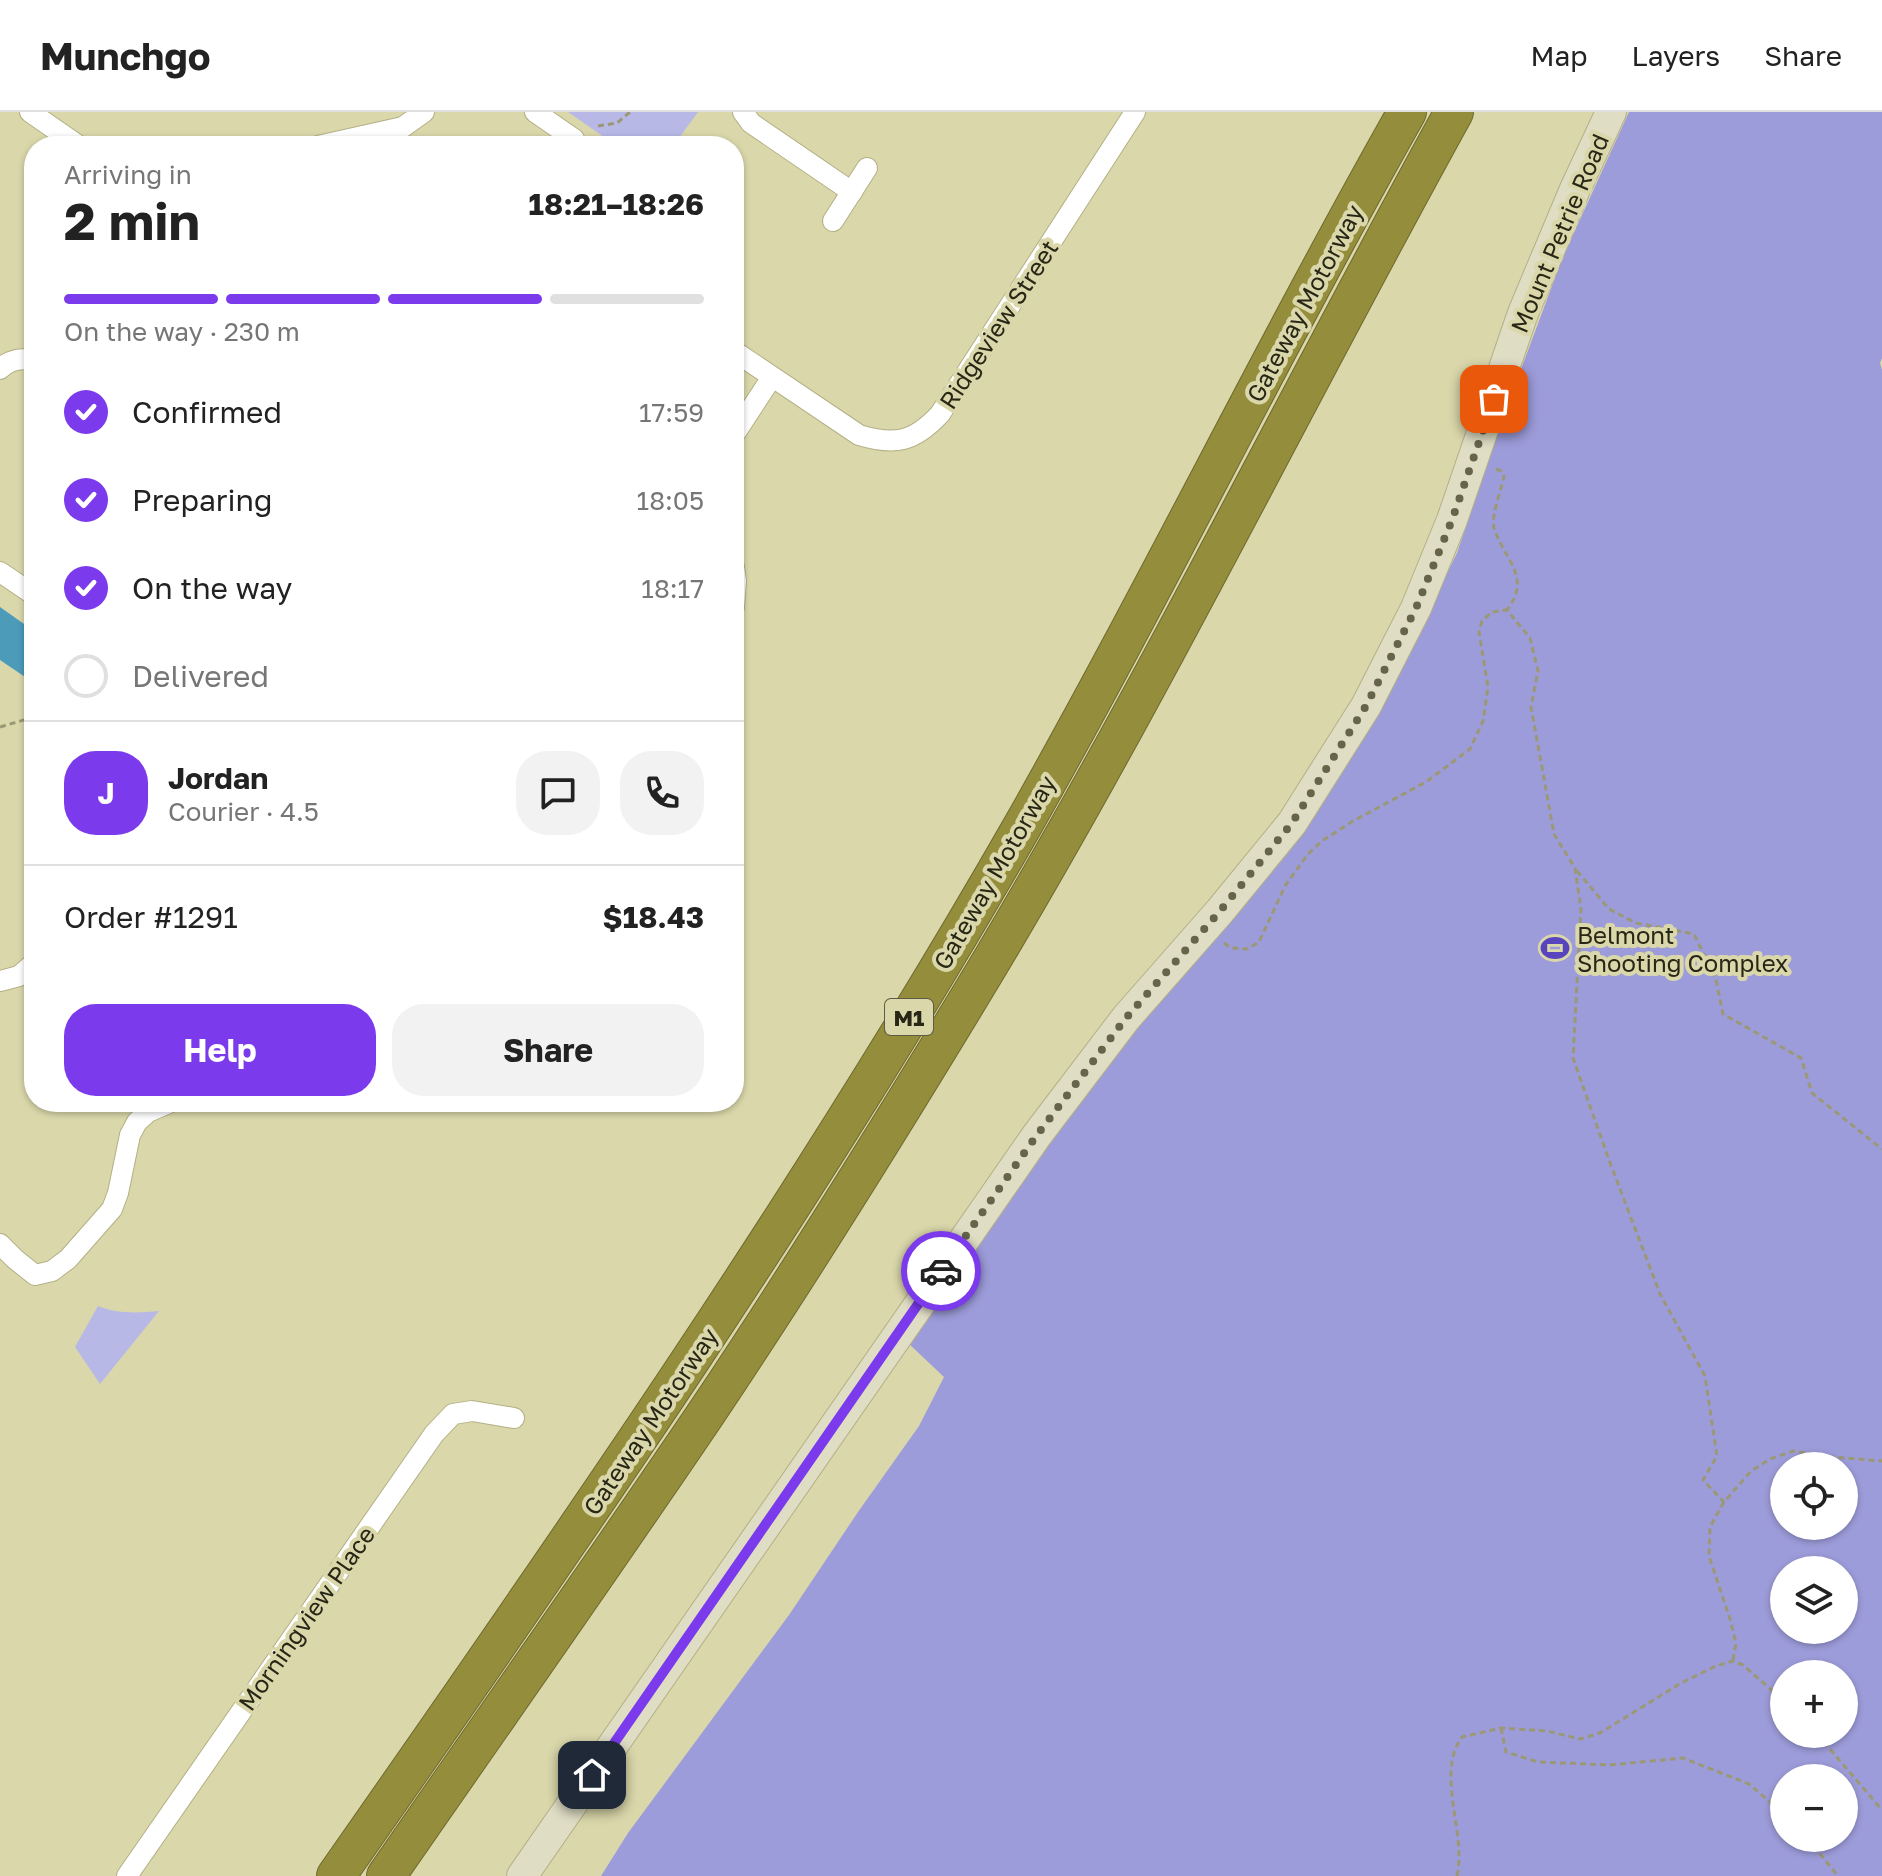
<!DOCTYPE html>
<html lang="en">
<head>
<meta charset="utf-8">
<style>
  body { margin:0; font-family:"Golos Text",sans-serif; background:#f2f2f2; color:#222; height:100vh; display:flex; flex-direction:column; font-size:30px; white-space:nowrap }
  * { box-sizing:border-box; margin:0 }
  p { font-size:26px; color:#767676 }
  .icon { flex:none; width:44px; height:44px; fill:none; stroke:currentColor; stroke-width:2; stroke-linecap:round; stroke-linejoin:round }
  .map { position:relative; flex:1; overflow:hidden }
  .panel { position:absolute; left:24px; top:24px; width:720px; height:976px; display:flex; flex-direction:column; background:#fff; border-radius:32px; box-shadow:0 2px 6px #0004 }
  .panel>* { flex:none }
  .controls { position:absolute; left:1770px; top:1340px; display:grid; gap:16px }
  .controls a { display:grid; place-items:center; width:88px; height:88px; border-radius:50%; background:#fff; box-shadow:0 2px 6px #0004; font-size:40px }
  .pin { position:absolute; display:grid; place-items:center; width:68px; height:68px; color:#fff; margin:-34px; border-radius:16px; box-shadow:0 4px 12px #0006 }
  .courier { position:absolute; display:grid; place-items:center; width:80px; height:80px; margin:-40px; border:6px solid #7c3aed; border-radius:50%; background:#fff; color:#222; box-shadow:0 2px 10px #0007 }
  .summary em { font-style:normal; font-weight:700 }
  .summary div { display:flex; flex-direction:column-reverse }
  .summary { display:flex; align-items:center; justify-content:space-between; height:136px; padding:0 40px }
  h1 { font-size:52px; font-weight:700; line-height:60px }
  .bar { display:grid; grid-template-columns:repeat(4,1fr); gap:12px 8px; align-content:center; height:96px; padding:0 40px }
  .bar i { height:10px; border-radius:6px; background:#e0e0e0 }
  .bar .on { background:#7c3aed }
  .bar p { grid-column:span 4 }
  .line { display:flex; align-items:center; gap:20px; padding:0 40px; border-top:2px solid #e0e0e0 }
  .line div { flex:1 }
  .round { display:grid; place-items:center; flex:none; width:84px; height:84px; border-radius:32px; background:#f2f2f2 }
  ol { padding:0 40px; list-style:none }
  li { display:flex; align-items:center; gap:24px; height:88px }
  li p { margin-inline-start:auto }
  li .icon { padding:8px; border-radius:50%; background:#7c3aed; color:#fff; stroke-width:4 }
  li:last-child { color:#767676 }
  li i { width:44px; height:44px; border:4px solid #e0e0e0; border-radius:50% }
  .cta { display:flex; gap:16px; margin-top:auto; padding:16px 40px }
  .cta a { flex:1; height:92px; border-radius:32px; background:#7c3aed; color:#fff; font-size:32px; font-weight:700; line-height:92px; text-align:center }
  .cta a+a { background:#f2f2f2; color:#222 }
  header { display:flex; align-items:center; gap:48px; box-sizing:border-box; height:112px; padding:0 40px; background:#fff; border-bottom:2px solid #e0e0e0 }
  header strong { font-size:38px }
  nav { display:flex; gap:44px; margin-inline-start:auto; font-size:28px }
  .map>svg:first-child { display:block }
</style>
</head>
<body>
<header>
<strong>Munchgo</strong>
<nav><a>Map</a><a>Layers</a><a>Share</a></nav>
</header>
<div class="map">
<svg width="1882" height="1764" viewBox="0 0 1882 1764">
  <rect width="100%" height="100%" fill="#dad7ab"/>
  <!-- green -->
  <g fill="#b8b8e7">
    <polygon points="568,0 698,0 673,34 617,34"/>
    <path d="M98 1194C117 1202 139 1201 159 1199L100 1272 75 1235Z"/>
  </g>
  <!-- forest -->
  <path fill="#9d9cda" fill-rule="evenodd" d="M1629 0H1882V246L1880 251 1882 258V1764H601L628 1721 789 1503 858 1400 919 1314 944 1265 907 1230 1041 1035 1389 578 1457 441 1498 319 1562 147ZM1784 1354H1844V1414H1784ZM1784 1458H1844V1518H1784ZM1784 1562H1844V1622H1784ZM1784 1666H1844V1726H1784Z"/>
  <!-- water -->
  <polygon fill="#4c9cb9" points="0,495 34,519 34,571 0,548"/>
  <g fill="none" stroke-linecap="round" stroke-linejoin="round">
    <defs>
      <g id="street">
        <polyline points="30,0 79,34"/>
        <polyline points="535,0 574,27 577,34"/>
        <polyline points="743,0 751,11 852,80"/>
        <polyline points="318,34 403,15 424,0"/>
        <polyline points="833,109 867,56"/>
        <path d="M734 239 859 323C895 334 914 330 940 302L1135 0"/>
        <path d="M0 257C9 248 21 245 34 249"/>
        <polyline points="734,323 772,265"/>
        <polyline points="734,455 736,469 734,495"/>
        <polyline points="0,460 34,483"/>
        <polyline points="0,869 19,864 34,851"/>
        <polyline points="0,1132 15,1147 35,1163 52,1159 68,1147 112,1097 118,1081 130,1023 137,1010 148,1000 171,990"/>
        <polyline points="127,1764 434,1322 453,1302 472,1299 514,1306"/>
      </g>
      <polyline id="secondary" points="522,1764 1037,1023 1126,906 1220,799 1292,711 1366,594 1416,496 1452,408 1523,201 1575,77 1611,0"/>
      <g id="highway">
        <path d="M336 1764C576 1421 815 1077 1023 713 1156 478 1274 235 1407 0"/>
        <path d="M386 1764C492 1611 600 1458 705 1303 803 1157 896 1007 987 856 1154 577 1297 284 1454 0"/>
      </g>
    </defs>
    <!-- street casing -->
    <use href="#street" stroke="#b3b085" stroke-width="22"/>
    <!-- secondary casing -->
    <use href="#secondary" stroke="#b3b085" stroke-width="32"/>
    <!-- highway casing -->
    <use href="#highway" stroke="#6e692e" stroke-width="40"/>
    <!-- path -->
    <g stroke="#9a9875" stroke-width="3" stroke-dasharray="6 4" stroke-linecap="butt">
      <polyline points="598,14 617,11 630,0"/>
      <path d="M1496 357 1501 359 1504 365C1501 377 1491 405 1494 416 1503 446 1533 465 1507 498"/>
      <polyline points="0,615 34,605"/>
      <polyline points="1577,759 1609,797 1636,811 1694,822 1716,868 1723,902 1801,946 1812,981 1882,1037"/>
      <polyline points="1224,831 1231,836 1247,837 1259,830 1285,774 1308,742 1322,729 1353,709 1426,670 1470,637 1483,609 1488,575 1479,520 1482,509 1492,500 1507,498 1530,526 1538,559 1531,595 1554,722 1575,756 1581,797 1573,946 1609,1048 1660,1182 1705,1264 1717,1344 1703,1368 1724,1390"/>
      <polyline points="1733,1548 1736,1531 1730,1507 1709,1444 1710,1415 1724,1390 1751,1359 1770,1347 1793,1339 1832,1345 1882,1349"/>
      <polyline points="1501,1616 1506,1640 1538,1650 1609,1653 1683,1646 1749,1672 1784,1702"/>
      <polyline points="1817,1622 1882,1698"/>
      <polyline points="1807,1726 1838,1764"/>
      <path d="M1457 1764C1467 1722 1435 1661 1462 1625L1501 1616 1547 1619 1580 1627 1600 1621 1681 1571 1716 1554 1733 1549 1743 1553 1784 1589"/>
    </g>
    <!-- street -->
    <use href="#street" stroke="#fff" stroke-width="20"/>
    <!-- secondary -->
    <use href="#secondary" stroke="#dfddc4" stroke-width="30"/>
    <!-- highway -->
    <use href="#highway" stroke="#948d3b" stroke-width="38"/>
  </g>
  <g fill="none" stroke-linecap="round" stroke-linejoin="round">
    <!-- done -->
    <polyline stroke="#66654a" stroke-width="8" stroke-dasharray="0 14.4" points="941,1159 1037,1023 1126,906 1220,799 1292,711 1366,594 1416,496 1452,408 1494,287"/>
    <!-- route -->
    <polyline stroke="#7c3aed" stroke-width="10" points="592,1663 941,1159"/>
  </g>
  <!-- icons -->
  <defs>
    <symbol id="stadium-bare" viewBox="-9 -9 18 18"><path d="M0-5a6.5 5 0 1 0 0 10a6.5 5 0 1 0 0-10ZM-3.5-1.8h7v3.6h-7Z" fill="#5844bc" stroke="#dad7ab" stroke-width="2.5" paint-order="stroke"/></symbol>
  </defs>
  <g fill-rule="evenodd">
    <use href="#stadium-bare" x="1535" y="816" width="40" height="40"/>
  </g>
  <g text-anchor="middle" dominant-baseline="central" stroke-width="8" stroke-linejoin="round" paint-order="stroke">
    <!-- shield labels -->
    <rect fill="#dad7ab" stroke="#5d5c43" stroke-width="2" x="885" y="887" width="48" height="36" rx="6"/>
    <g font-size="22" font-weight="bold" fill="#282716">
      <text x="909" y="905">M1</text>
    </g>
    <!-- street labels -->
    <g font-size="24" fill="#282716" stroke="#dad7ab">
      <text transform="translate(1559 121) rotate(-67)">Mount Petrie Road</text>
      <text transform="translate(1304 191) rotate(-62)">Gateway Motorway</text>
      <text transform="translate(998 212) rotate(-57)">Ridgeview Street</text>
      <text transform="translate(994 760) rotate(-60)">Gateway Motorway</text>
      <text transform="translate(650 1309) rotate(-56)">Gateway Motorway</text>
      <text transform="translate(306 1506) rotate(-55)">Morningview Place</text>
    </g>
    <!-- poi labels -->
    <g font-size="24" fill="#282716" stroke="#dad7ab" text-anchor="start">
      <text x="1577" y="822">Belmont<tspan x="1577" dy="28">Shooting Complex</tspan></text>
    </g>
  </g>
</svg>
<div class="controls">
<a><svg class="icon" aria-label="locate" viewBox="0 0 24 24"><circle cx="12" cy="12" r="6"/><path d="M12 2v4M12 18v4M2 12h4M18 12h4"/></svg></a>
<a><svg class="icon" aria-label="layers" viewBox="0 0 24 24"><path d="M12 4l9 5-9 5-9-5zM3 14l9 5 9-5"/></svg></a>
<a>+</a>
<a>−</a>
</div>
<div class="pin" style="left:1494px;top:287px;background:#ea580c"><svg class="icon" aria-label="bag" viewBox="0 0 24 24"><path d="M5 8h14l-1 12H6zM9 8a3 3 0 0 1 6 0"/></svg></div>
<div class="pin" style="left:592px;top:1663px;background:#1f2937"><svg class="icon" aria-label="home" viewBox="0 0 24 24"><path d="M3 11l9-7 9 7M6 9v11h12V9"/></svg></div>
<div class="courier" style="left:941px;top:1159px"><svg class="icon" aria-label="car" viewBox="0 0 24 24"><path d="M5 17H2v-5l4-1 3-4h7l3 4 3 1v5h-3M9 17h6M6 11h13"/><circle cx="7" cy="17" r="2"/><circle cx="17" cy="17" r="2"/></svg></div>
<section class="panel">
<div class="summary"><div><h1>2 min</h1><p>Arriving in</p></div><em>18:21–18:26</em></div>
<div class="bar"><i class="on"></i><i class="on"></i><i class="on"></i><i></i><p>On the way · 230 m</p></div>
<ol>
<li><svg class="icon" aria-label="check" viewBox="0 0 24 24"><path d="M5 12l5 5 9-10"/></svg>Confirmed<p>17:59</p></li>
<li><svg class="icon" aria-label="check" viewBox="0 0 24 24"><path d="M5 12l5 5 9-10"/></svg>Preparing<p>18:05</p></li>
<li><svg class="icon" aria-label="check" viewBox="0 0 24 24"><path d="M5 12l5 5 9-10"/></svg>On the way<p>18:17</p></li>
<li><i></i>Delivered</li>
</ol>
<div class="line" style="height:144px"><b class="round" style="background:#7c3aed;color:#fff">J</b><div><b>Jordan</b><p>Courier · 4.5</p></div><a class="round"><svg class="icon" aria-label="chat" viewBox="0 0 24 24"><path d="M4 5h16v11H9l-5 4z"/></svg></a><a class="round"><svg class="icon" aria-label="phone" viewBox="0 0 24 24"><path d="M5 4h4l2 5-3 2q2 4 5 5l2-3 5 2v4C11 20 4 13 5 4z"/></svg></a></div>
<div class="line" style="height:104px"><div>Order #1291</div><b>$18.43</b></div>
<div class="cta"><a>Help</a><a>Share</a></div>
</section>
</div>
</body>
</html>
